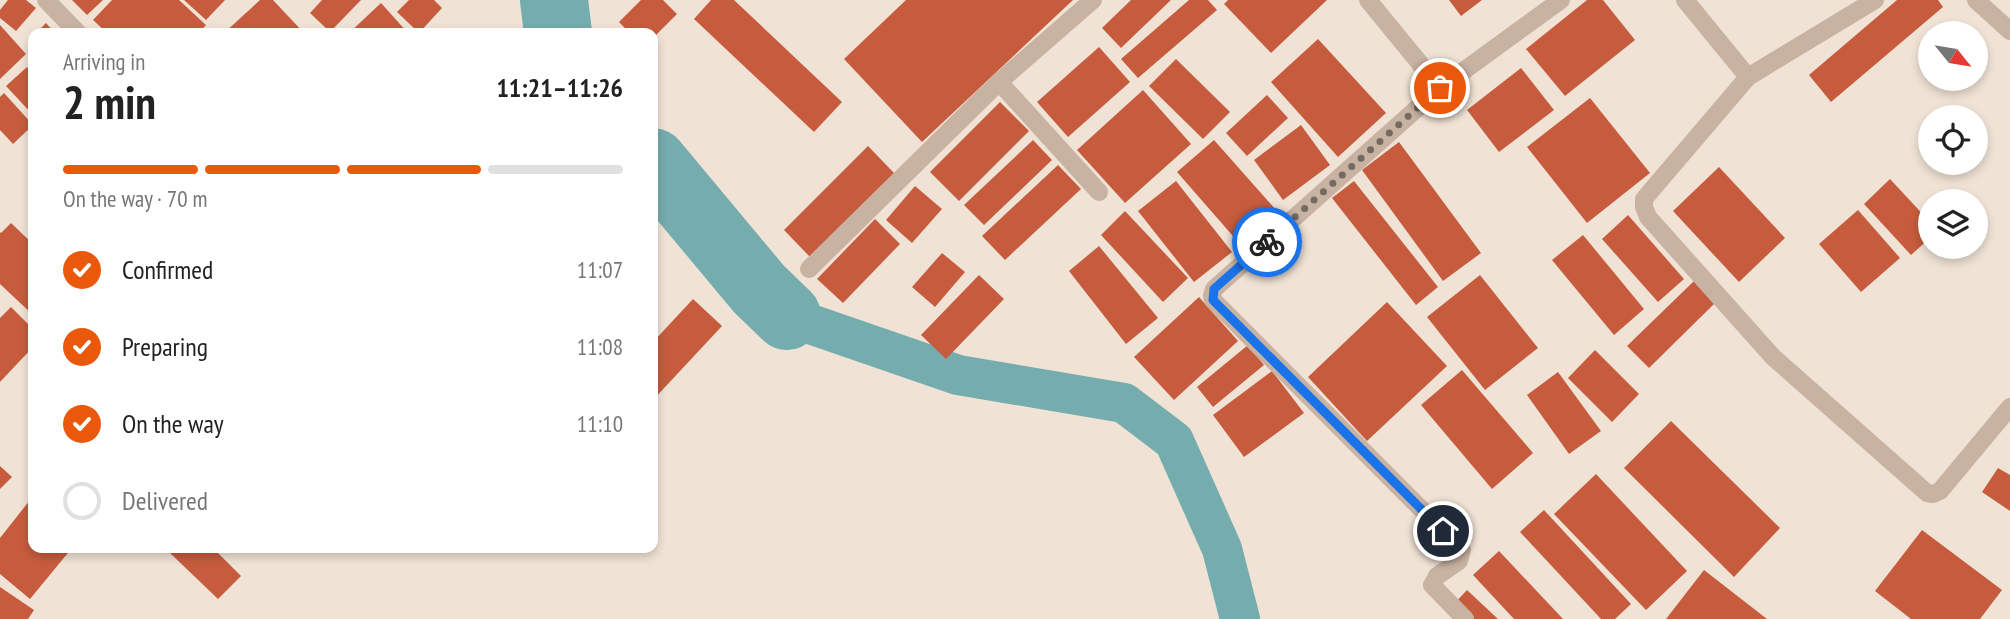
<!DOCTYPE html>
<html lang="en">
<head>
<meta charset="utf-8">
<style>
  body { margin:0; font-family:"PT Sans Narrow",sans-serif; background:#f2f2f2; color:#222; height:100vh; display:flex; flex-direction:column; font-size:26px; white-space:nowrap }
  * { box-sizing:border-box; margin:0 }
  p { font-size:23px; color:#767676 }
  .icon { flex:none; width:38px; height:38px; fill:none; stroke:currentColor; stroke-width:2; stroke-linecap:round; stroke-linejoin:round }
  .map { position:relative; flex:1; overflow:hidden }
  .details { position:absolute; left:28px; top:28px; width:630px; height:525px; display:flex; flex-direction:column; background:#fff; border-radius:14px; box-shadow:0 4px 10px #0003 }
  .details>* { flex:none }
  .needle { width:46px; rotate:120deg }
  .fabs { position:absolute; left:1918px; top:21px; display:grid; gap:14px }
  .fabs a { display:grid; place-items:center; width:70px; height:70px; border-radius:50%; background:#fff; box-shadow:0 4px 10px #0003; font-size:35px }
  .pin { position:absolute; display:grid; place-items:center; width:60px; height:60px; color:#fff; margin:-30px; border:4px solid #fff; border-radius:50%; box-shadow:0 2px 7px #0007 }
  .courier { position:absolute; display:grid; place-items:center; width:70px; height:70px; margin:-35px; border:5px solid #1a73e8; border-radius:50%; background:#fff; color:#222; box-shadow:0 2px 9px #0007 }
  .overview em { font-style:normal; font-weight:800 }
  .overview div { display:flex; flex-direction:column-reverse }
  .overview { display:flex; align-items:center; justify-content:space-between; height:119px; padding:0 35px }
  h1 { font-size:46px; font-weight:800; line-height:52px }
  .bar { display:grid; grid-template-columns:repeat(4,1fr); gap:10px 7px; align-content:center; height:84px; padding:0 35px }
  .bar i { height:9px; border-radius:5px; background:#e0e0e0 }
  .bar .on { background:#ea580c }
  .bar p { grid-column:span 4 }
  ol { padding:0 35px; list-style:none }
  li { display:flex; align-items:center; gap:21px; height:77px }
  li p { margin-inline-start:auto }
  li .icon { padding:7px; border-radius:50%; background:#ea580c; color:#fff; stroke-width:4 }
  li:last-child { color:#767676 }
  li i { width:38px; height:38px; border:4px solid #e0e0e0; border-radius:50% }
  .map>svg:first-child { display:block }
</style>
</head>
<body>
<div class="map">
<svg width="2010" height="619" viewBox="0 0 2010 619">
  <rect width="100%" height="100%" fill="#f0e3d6"/>
  <g fill="none" stroke-linecap="round" stroke-linejoin="round">
    <!-- canal -->
    <polyline stroke="#75acad" stroke-width="40" points="787,316 958,375 1124,403 1174,441 1222,549 1240,619"/>
    <!-- river -->
    <g stroke="#75acad" stroke-width="68">
      <polyline points="554,0 558,33"/>
      <polyline points="653,162 759,289 787,316"/>
    </g>
  </g>
  <!-- building -->
  <g fill="#c65c3d">
    <polygon points="8,0 26,0 36,8 16,31 0,18 0,10"/>
    <polygon points="72,0 103,0 87,15"/>
    <polygon points="112,0 179,0 206,25 199,33 107,33 93,20"/>
    <polygon points="184,0 225,0 206,20"/>
    <polygon points="260,0 273,0 304,33 224,33"/>
    <polygon points="322,0 361,0 330,32 310,13"/>
    <polygon points="409,0 434,0 442,8 419,33 397,12"/>
    <polygon points="641,0 663,0 677,14 653,38 653,33 630,33 619,22"/>
    <polygon points="711,0 734,0 842,102 814,132 694,19"/>
    <polygon points="906,0 1073,0 922,142 844,59"/>
    <polygon points="1131,0 1171,0 1121,48 1102,28"/>
    <polygon points="1189,0 1208,0 1217,10 1138,78 1121,59"/>
    <polygon points="1228,0 1327,0 1271,53 1224,4"/>
    <polygon points="1449,0 1482,0 1461,16"/>
    <polygon points="1587,0 1603,0 1635,40 1565,96 1526,49"/>
    <polygon points="1897,0 1938,0 1943,7 1831,102 1809,75"/>
    <polygon points="381,3 408,33 349,33"/>
    <polygon points="46,23 55,33 36,33"/>
    <polygon points="0,25 26,54 0,79"/>
    <polygon points="1318,39 1386,113 1338,157 1271,82"/>
    <polygon points="1099,47 1130,82 1068,137 1037,102"/>
    <polygon points="1176,59 1230,112 1203,139 1149,86"/>
    <polygon points="27,67 33,74 33,115 6,86"/>
    <polygon points="1521,68 1554,110 1499,152 1467,110"/>
    <polygon points="1143,90 1191,144 1125,203 1077,150"/>
    <polygon points="4,93 33,125 13,144 0,130 0,97"/>
    <polygon points="1267,95 1288,118 1247,156 1226,133"/>
    <polygon points="1590,98 1650,173 1587,223 1527,147"/>
    <polygon points="1000,102 1029,131 959,201 930,172"/>
    <polygon points="1301,125 1330,165 1283,200 1254,160"/>
    <polygon points="1033,140 1052,160 984,225 964,205"/>
    <polygon points="1214,140 1276,210 1239,243 1177,172"/>
    <polygon points="1399,142 1481,253 1443,281 1362,170"/>
    <polygon points="868,146 895,174 811,258 784,230"/>
    <polygon points="1058,165 1081,189 1005,260 982,236"/>
    <polygon points="1719,167 1785,238 1739,282 1673,211"/>
    <polygon points="1890,179 1930,222 1930,238 1911,255 1864,204"/>
    <polygon points="1176,181 1232,252 1194,282 1138,211"/>
    <polygon points="1354,181 1438,287 1416,305 1332,198"/>
    <polygon points="915,186 942,209 912,243 886,220"/>
    <polygon points="1858,210 1900,258 1861,292 1819,244"/>
    <polygon points="1125,211 1188,278 1163,302 1101,235"/>
    <polygon points="1628,215 1684,279 1658,302 1602,239"/>
    <polygon points="875,219 900,244 843,303 817,279"/>
    <polygon points="11,223 33,244 33,254 29,259 33,263 33,315 0,284 0,232 1,233"/>
    <polygon points="1583,235 1644,309 1614,335 1552,260"/>
    <polygon points="1099,246 1158,318 1126,344 1069,271"/>
    <polygon points="942,253 965,272 935,307 912,287"/>
    <polygon points="979,275 1004,299 946,359 921,335"/>
    <polygon points="1480,275 1538,348 1485,390 1427,317"/>
    <polygon points="1694,281 1715,303 1649,368 1627,346"/>
    <polygon points="1199,297 1238,341 1174,400 1134,357"/>
    <polygon points="693,299 722,326 653,400 653,342"/>
    <polygon points="1387,302 1447,366 1367,441 1308,377"/>
    <polygon points="11,307 33,329 33,347 0,382 0,318"/>
    <polygon points="1248,345 1264,365 1213,407 1197,387"/>
    <polygon points="1595,350 1639,394 1612,422 1568,378"/>
    <polygon points="1462,370 1533,453 1492,489 1421,405"/>
    <polygon points="1272,371 1304,413 1244,457 1213,415"/>
    <polygon points="1558,372 1601,431 1569,454 1527,395"/>
    <polygon points="1671,421 1780,528 1734,577 1624,468"/>
    <polygon points="0,466 12,477 0,489"/>
    <polygon points="1998,468 2010,475 2010,511 1982,492"/>
    <polygon points="1596,474 1687,571 1646,610 1554,514"/>
    <polygon points="30,500 33,503 33,548 72,548 30,599 0,574 0,538"/>
    <polygon points="1544,510 1631,604 1615,619 1601,619 1520,532"/>
    <polygon points="1922,530 2002,590 1980,619 1911,619 1875,591"/>
    <polygon points="174,548 213,548 241,576 218,599 169,552"/>
    <polygon points="1499,551 1563,619 1514,619 1473,575"/>
    <polygon points="1704,570 1767,619 1666,619"/>
    <polygon points="0,587 34,610 28,619 0,619"/>
    <polygon points="1467,590 1498,619 1469,619 1454,604"/>
  </g>
  <g fill="none" stroke-linecap="round" stroke-linejoin="round">
    <!-- street -->
    <g stroke="#c8b2a2" stroke-width="18">
      <polyline points="46,0 78,33"/>
      <polyline points="1093,0 999,82 1099,192"/>
      <polyline points="1368,0 1440,88 1214,289 1212,296 1213,300 1462,550 1459,561 1437,576 1432,585 1465,619"/>
      <polyline points="1685,0 1748,77 1644,199 1644,207 1648,217 1773,357 1927,493 1933,494 1940,491 2010,407"/>
      <polyline points="1976,0 2010,31"/>
      <polyline points="1748,77 1875,0"/>
      <polyline points="1440,88 1561,0"/>
      <polyline points="809,269 999,82"/>
    </g>
  </g>
  <g fill="none" stroke-linecap="round" stroke-linejoin="round">
    <!-- done -->
    <polyline stroke="#746a62" stroke-width="7" stroke-dasharray="0 12.6" points="1267,242 1440,88"/>
    <!-- route -->
    <polyline stroke="#1a73e8" stroke-width="9" points="1267,242 1214,289 1213,300 1443,531"/>
  </g>
</svg>
<div class="fabs">
<a><svg class="needle" viewBox="-14 -14 28 28"><path d="M0-13l5 13h-10z" fill="#e53935"/><path d="M0 13l5-13h-10z" fill="#767676"/></svg></a>
<a><svg class="icon" aria-label="locate" viewBox="0 0 24 24"><circle cx="12" cy="12" r="6"/><path d="M12 2v4M12 18v4M2 12h4M18 12h4"/></svg></a>
<a><svg class="icon" aria-label="layers" viewBox="0 0 24 24"><path d="M12 4l9 5-9 5-9-5zM3 14l9 5 9-5"/></svg></a>
</div>
<div class="pin" style="left:1440px;top:88px;background:#ea580c"><svg class="icon" aria-label="bag" viewBox="0 0 24 24"><path d="M5 8h14l-1 12H6zM9 8a3 3 0 0 1 6 0"/></svg></div>
<div class="pin" style="left:1443px;top:531px;background:#1f2937"><svg class="icon" aria-label="home" viewBox="0 0 24 24"><path d="M3 11l9-7 9 7M6 9v11h12V9"/></svg></div>
<div class="courier" style="left:1267px;top:242px"><svg class="icon" aria-label="bike" viewBox="0 0 24 24"><circle cx="6" cy="16" r="4"/><circle cx="18" cy="16" r="4"/><path d="M6 16l4-8h5l3 8M10 8l3 8H6M13 5h3"/></svg></div>
<section class="details">
<div class="overview"><div><h1>2 min</h1><p>Arriving in</p></div><em>11:21–11:26</em></div>
<div class="bar"><i class="on"></i><i class="on"></i><i class="on"></i><i></i><p>On the way · 70 m</p></div>
<ol>
<li><svg class="icon" aria-label="check" viewBox="0 0 24 24"><path d="M5 12l5 5 9-10"/></svg>Confirmed<p>11:07</p></li>
<li><svg class="icon" aria-label="check" viewBox="0 0 24 24"><path d="M5 12l5 5 9-10"/></svg>Preparing<p>11:08</p></li>
<li><svg class="icon" aria-label="check" viewBox="0 0 24 24"><path d="M5 12l5 5 9-10"/></svg>On the way<p>11:10</p></li>
<li><i></i>Delivered</li>
</ol>
</section>
</div>
</body>
</html>
